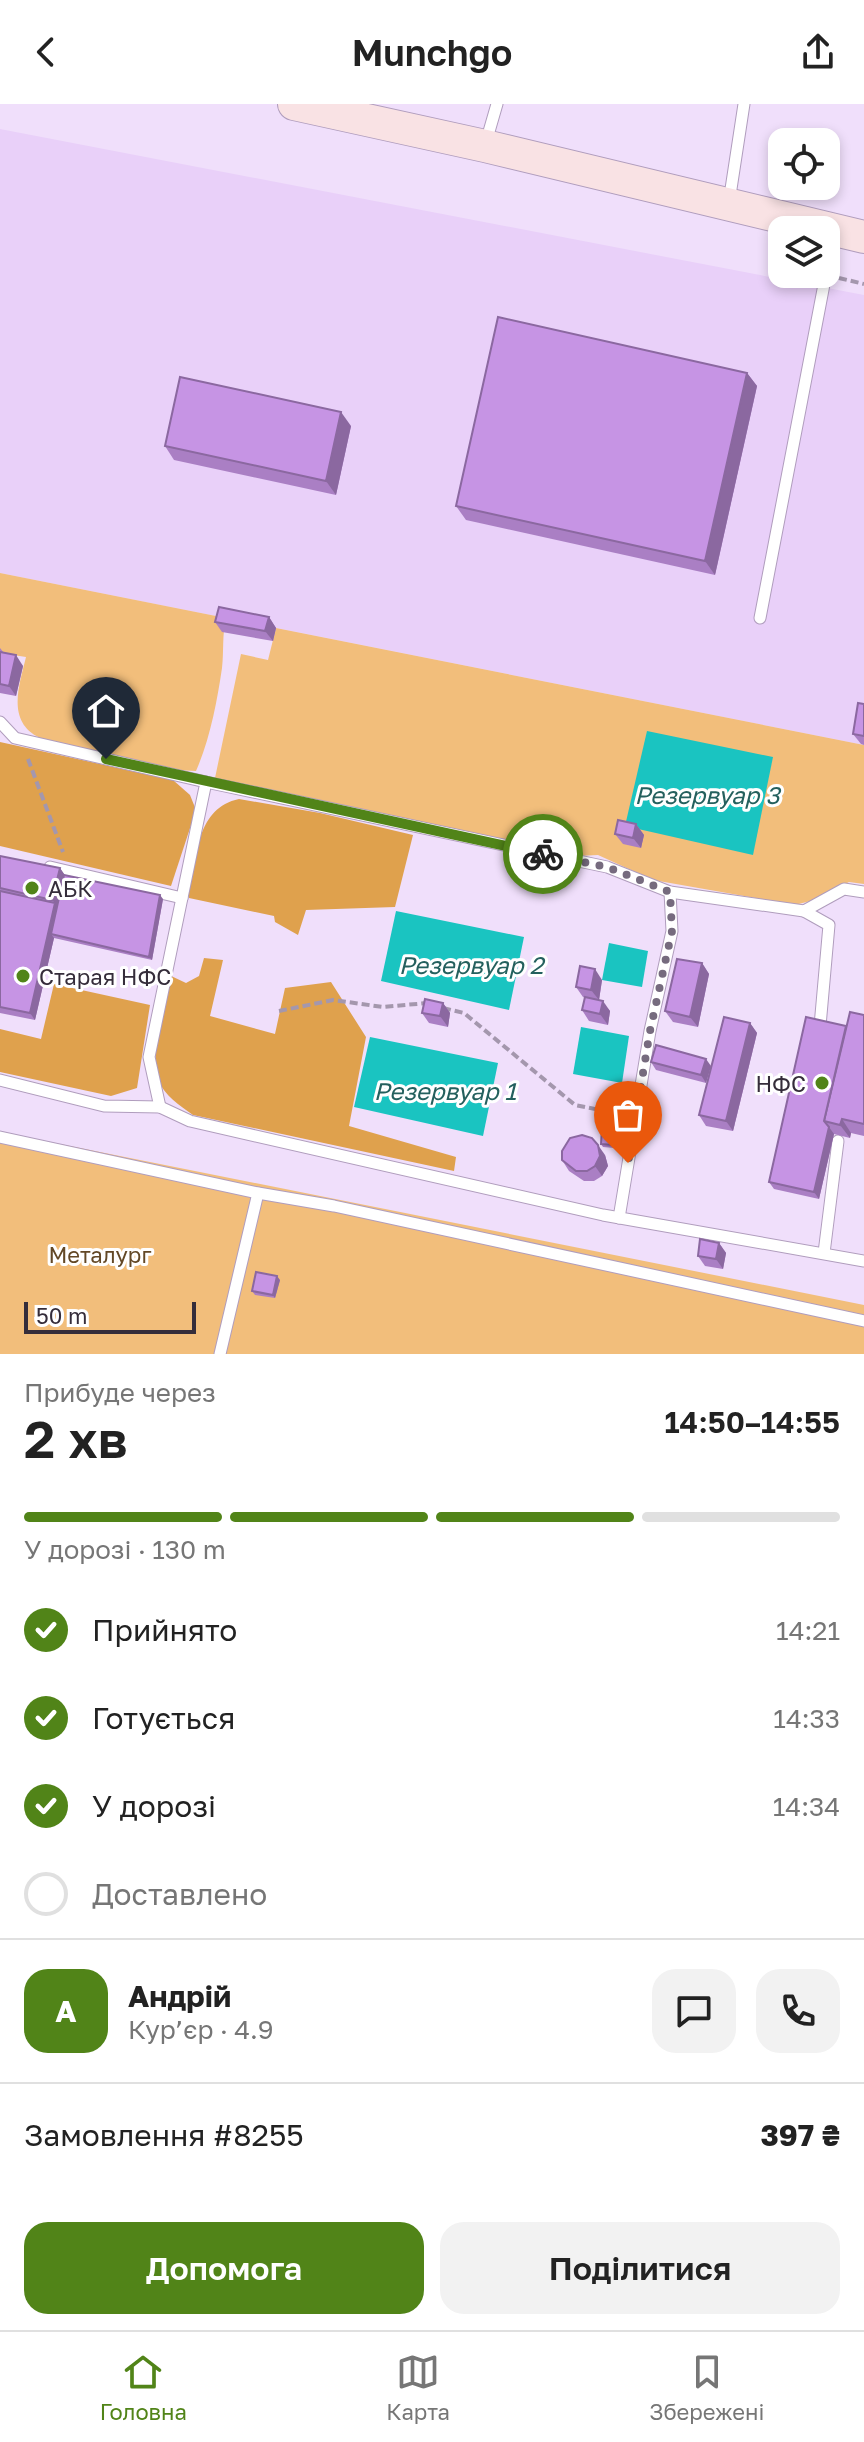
<!DOCTYPE html>
<html lang="uk">
<head>
<meta charset="utf-8">
<style>
  body { margin:0; font-family:"Golos Text",sans-serif; background:#f2f2f2; color:#222; height:100vh; display:flex; flex-direction:column; font-size:30px; white-space:nowrap }
  * { box-sizing:border-box; margin:0 }
  p { font-size:26px; color:#767676 }
  .icon { flex:none; width:44px; height:44px; fill:none; stroke:currentColor; stroke-width:2; stroke-linecap:round; stroke-linejoin:round }
  .map { position:relative; height:1250px; overflow:hidden }
  .panel { display:flex; flex-direction:column; background:#fff; flex:1 }
  .panel>* { flex:none }
  .fabs { position:absolute; left:768px; top:24px; display:grid; gap:16px }
  .fabs a { display:grid; place-items:center; width:72px; height:72px; border-radius:16px; background:#fff; box-shadow:0 4px 12px #0003; font-size:40px }
  .scale { position:absolute; left:24px; bottom:20px; width:172px; box-sizing:border-box; padding-left:8px; border:4px solid #352d3a; border-top:0; font-size:22px; line-height:28px; white-space:nowrap; color:#352d3a; -webkit-text-stroke:6px #fff; paint-order:stroke }
  .pin { position:absolute; display:grid; place-items:center; width:68px; height:68px; color:#fff; margin:-82px -34px; border-radius:50% 50% 50% 0; rotate:-45deg; box-shadow:0 0 8px #0007 }
  .pin .icon { rotate:45deg }
  .courier { position:absolute; display:grid; place-items:center; width:80px; height:80px; margin:-40px; border:6px solid #518418; border-radius:50%; background:#fff; color:#222; box-shadow:0 2px 10px #0007 }
  .headline em { font-style:normal; font-weight:600 }
  .headline div { display:flex; flex-direction:column-reverse }
  .headline { display:flex; align-items:center; justify-content:space-between; height:136px; padding:0 24px }
  h1 { font-size:52px; font-weight:600; line-height:60px }
  .bar { display:grid; grid-template-columns:repeat(4,1fr); gap:12px 8px; align-content:center; height:96px; padding:0 24px }
  .bar i { height:10px; border-radius:6px; background:#e0e0e0 }
  .bar .selected { background:#518418 }
  .bar p { grid-column:span 4 }
  .line { display:flex; align-items:center; gap:20px; padding:0 24px; border-top:2px solid #e0e0e0 }
  .line div { flex:1 }
  .round { display:grid; place-items:center; flex:none; width:84px; height:84px; border-radius:24px; background:#f2f2f2 }
  ol { padding:0 24px; list-style:none }
  li { display:flex; align-items:center; gap:24px; height:88px }
  li p { margin-inline-start:auto }
  li .icon { padding:8px; border-radius:50%; background:#518418; color:#fff; stroke-width:4 }
  li:last-child { color:#767676 }
  li i { width:44px; height:44px; border:4px solid #e0e0e0; border-radius:50% }
  .action { display:flex; gap:16px; margin-top:auto; padding:16px 24px }
  .action a { flex:1; height:92px; border-radius:24px; background:#518418; color:#fff; font-size:32px; font-weight:600; line-height:92px; text-align:center }
  .action a+a { background:#f2f2f2; color:#222 }
  header { display:flex; justify-content:space-between; align-items:center; height:104px; padding:0 24px; background:#fff; font-size:36px; font-weight:600 }
  .tab-bar { display:flex; justify-content:space-around; align-items:center; height:112px; border-top:2px solid #e0e0e0; background:#fff; font-size:22px; color:#767676 }
  .tab-bar a { display:grid; justify-items:center; gap:4px }
  .tab-bar .selected { color:#518418 }
  .map>svg:first-child { display:block }
</style>
</head>
<body>
<header><svg class="icon" aria-label="back" viewBox="0 0 24 24"><path d="M15 5l-7 7 7 7"/></svg>Munchgo<svg class="icon" aria-label="share" viewBox="0 0 24 24"><path d="M12 15V3M7 8l5-5 5 5M5 13v7h14v-7"/></svg></header>
<div class="map">
<svg width="864" height="1250" viewBox="0 0 864 1250">
  <rect width="100%" height="100%" fill="#f0dffb"/>
  <!-- built -->
  <polygon fill="#e9d0f9" points="0,25 864,191 864,641 0,469"/>
  <!-- green -->
  <g fill="#f2be7b">
    <path d="M0 469 226 514C222 531 224 547 222 564 217 598 210 635 196 667L175 666 40 634C6 618 19 582 26 553L0 549Z"/>
    <polygon points="276,524 864,641 864,780 849,778 814,796 795,801 653,776 598,751 577,752 215,674 241,550 268,556"/>
    <polygon points="0,1028 864,1201 864,1250 0,1250"/>
  </g>
  <!-- forest -->
  <g fill="#dfa14d">
    <polygon points="0,638 173,676 190,691 196,706 171,782 0,742"/>
    <path d="M239 695 320 709 413 731 395 803 306 806 298 831 275 818 274 812 189 794 188 787C197 751 197 704 239 695Z"/>
    <path d="M204 854 223 856 210 912 275 930 285 884 331 878 366 933 349 1022 456 1053 454 1067 193 1011C179 1001 165 992 158 976 149 957 165 893 169 871L186 879 199 872Z"/>
    <polygon points="54,880 150,901 137,984 111,992 0,968 0,925 41,935"/>
  </g>
  <!-- water -->
  <g fill="#1ac4c1">
    <polygon points="647,627 773,653 753,751 625,722"/>
    <polygon points="396,807 524,833 509,906 381,877"/>
    <polygon points="609,839 648,847 642,883 602,876"/>
    <polygon points="581,923 629,932 622,979 573,970"/>
    <polygon points="370,933 498,959 483,1032 354,1003"/>
  </g>
  <g fill="none" stroke-linecap="round" stroke-linejoin="round">
    <defs>
      <g id="service">
        <polyline points="486,38 497,0"/>
        <polyline points="729,98 744,0"/>
        <polyline points="826,168 834,127"/>
        <polyline points="760,514 826,170"/>
        <polyline points="0,618 15,634 206,678 149,953 160,1003"/>
        <polyline points="206,678 607,763 670,788 804,807 844,785 864,788"/>
        <polyline points="50,763 182,794"/>
        <polyline points="804,807 829,821 820,922"/>
        <polyline points="0,976 104,1002 160,1003 190,1017 603,1111 864,1157"/>
        <polyline points="0,1033 258,1089 334,1102 864,1217"/>
        <polyline points="619,1114 650,927 672,827 670,788"/>
        <polyline points="824,1149 838,1037"/>
        <polyline points="220,1250 258,1089"/>
      </g>
      <polyline id="secondary" points="294,0 485,42 864,133"/>
    </defs>
    <!-- service casing -->
    <use href="#service" stroke="#b09dbd" stroke-width="13"/>
    <!-- secondary casing -->
    <use href="#secondary" stroke="#b09dbd" stroke-width="34"/>
    <!-- path -->
    <g stroke="#a497ad" stroke-width="4" stroke-dasharray="8 4" stroke-linecap="butt">
      <polyline points="839,174 864,180"/>
      <polyline points="28,655 63,748"/>
      <polyline points="443,904 464,909 575,1001 620,1010"/>
      <polyline points="279,907 333,896 383,903 427,899"/>
    </g>
    <!-- service -->
    <use href="#service" stroke="#fff" stroke-width="11"/>
    <!-- secondary -->
    <use href="#secondary" stroke="#f9e2e4" stroke-width="32"/>
  </g>
  <!-- wall -->
  <g fill="#aa7fc4">
    <polygon points="747,269 757,282 715,471 466,416 456,402"/>
    <polygon points="351,322 336,391 174,356 165,342"/>
    <polygon points="269,513 276,524 273,537 222,528 215,518"/>
    <polygon points="0,544 4,549 23,562 16,592 0,589"/>
    <polygon points="864,600 864,641 861,640 853,630"/>
    <polygon points="636,720 644,731 641,744 623,740 615,730"/>
    <polygon points="0,752 60,764 64,771 163,795 152,856 54,834 35,916 0,909"/>
    <polygon points="702,859 709,870 698,923 673,918 665,907"/>
    <polygon points="602,876 599,896 610,907 608,921 589,917 582,906 585,894 583,893 576,883"/>
    <polygon points="443,899 450,909 448,923 429,919 422,909"/>
    <polygon points="864,911 864,1032 851,1029 850,1034 834,1030 819,1095 774,1085 769,1078 846,922"/>
    <polygon points="750,919 757,929 733,1027 706,1022 699,1011"/>
    <polygon points="651,958 711,962 706,979 656,966"/>
    <polygon points="615,1025 618,1029 615,1044 603,1043 601,1040"/>
    <polygon points="605,1051 608,1062 602,1072 594,1077 584,1077 569,1067 562,1056"/>
    <polygon points="719,1139 726,1149 723,1165 705,1162 698,1152"/>
    <polygon points="280,1176 275,1194 255,1191 252,1187"/>
  </g>
  <!-- shaded-wall -->
  <g fill="#8b68a0">
    <polygon points="747,269 757,282 715,471 705,457"/>
    <polygon points="341,308 351,322 336,391 326,377"/>
    <polygon points="269,513 276,524 273,537 265,527"/>
    <polygon points="16,551 23,562 16,592 9,582"/>
    <polygon points="636,720 644,731 641,744 633,734"/>
    <polygon points="60,764 67,774 51,830 54,834 35,916 30,909 55,799 52,796"/>
    <polygon points="160,791 163,795 152,856 149,853"/>
    <polygon points="702,859 709,870 698,923 690,913"/>
    <polygon points="595,865 602,876 599,896 591,886"/>
    <polygon points="603,897 610,907 608,921 600,910"/>
    <polygon points="443,899 450,909 448,923 440,912"/>
    <polygon points="750,919 757,929 733,1027 726,1017"/>
    <polygon points="706,955 711,962 706,979 701,971"/>
    <polygon points="842,1015 851,1029 850,1034 840,1021"/>
    <polygon points="829,1023 834,1030 819,1095 814,1088"/>
    <polygon points="615,1025 618,1029 615,1044 613,1041"/>
    <polygon points="598,1041 605,1051 608,1062 602,1072 595,1062"/>
    <polygon points="719,1139 726,1149 723,1165 716,1155"/>
    <polygon points="277,1172 280,1176 275,1194 273,1191"/>
  </g>
  <!-- building -->
  <g fill="#c694e4" stroke="#8b68a0" stroke-width="2">
    <polygon points="498,213 747,269 705,457 456,402"/>
    <polygon points="180,273 341,308 326,377 165,342"/>
    <polygon points="219,503 269,513 265,527 215,518"/>
    <polygon points="0,548 16,551 9,582 0,580"/>
    <polygon points="858,599 864,600 864,632 853,630"/>
    <polygon points="618,716 636,720 633,734 615,730"/>
    <polygon points="0,752 60,764 52,796 0,784"/>
    <polygon points="64,771 160,791 149,853 51,830"/>
    <polygon points="0,787 55,799 30,909 0,903"/>
    <polygon points="677,855 702,859 690,913 665,907"/>
    <polygon points="580,862 595,865 591,886 576,883"/>
    <polygon points="585,893 603,897 600,910 582,906"/>
    <polygon points="425,895 443,899 440,912 422,909"/>
    <polygon points="850,908 864,911 864,1020 842,1015 840,1021 824,1017"/>
    <polygon points="724,913 750,919 726,1017 699,1011"/>
    <polygon points="806,913 846,922 824,1017 829,1023 814,1088 769,1078"/>
    <polygon points="656,941 706,955 701,971 651,958"/>
    <polygon points="602,1024 615,1025 613,1041 601,1040"/>
    <polygon points="582,1031 592,1034 598,1041 600,1052 595,1062 587,1067 576,1067 562,1056 562,1047 570,1034"/>
    <polygon points="700,1135 719,1139 716,1155 698,1152"/>
    <polygon points="256,1168 277,1172 273,1191 252,1187"/>
  </g>
  <g fill="none" stroke-linecap="round" stroke-linejoin="round">
    <!-- done -->
    <polyline stroke="#766b7e" stroke-width="8" stroke-dasharray="0 14.4" points="543,750 607,763 670,788 672,827 650,927 628,1059"/>
    <!-- route -->
    <polyline stroke="#518418" stroke-width="10" points="106,655 543,750"/>
  </g>
  <!-- markers -->
  <g fill="#518418" stroke="#fff" stroke-width="3">
    <circle cx="32" cy="784" r="8"/>
    <circle cx="23" cy="872" r="8"/>
    <circle cx="822" cy="979" r="8"/>
  </g>
  <g text-anchor="middle" dominant-baseline="central" stroke-width="6" stroke-linejoin="round" paint-order="stroke">
    <!-- poi labels -->
    <g font-size="22" fill="#352d3a" stroke="#fff" text-anchor="start">
      <text x="48" y="784">АБК</text>
      <text x="39" y="872">Старая НФС</text>
      <text x="806" y="979" text-anchor="end">НФС</text>
    </g>
    <!-- park labels -->
    <g font-size="22" fill="#634826" stroke="#fff">
      <text x="100" y="1150">Металург</text>
    </g>
    <!-- water labels -->
    <g font-size="24" font-style="italic" fill="#24605e" stroke="#fff">
      <text x="707" y="690">Резервуар 3</text>
      <text x="471" y="860">Резервуар 2</text>
      <text x="445" y="986">Резервуар 1</text>
    </g>
  </g>
</svg>
<div class="fabs">
<a><svg class="icon" aria-label="locate" viewBox="0 0 24 24"><circle cx="12" cy="12" r="6"/><path d="M12 2v4M12 18v4M2 12h4M18 12h4"/></svg></a>
<a><svg class="icon" aria-label="layers" viewBox="0 0 24 24"><path d="M12 4l9 5-9 5-9-5zM3 14l9 5 9-5"/></svg></a>
</div>
<div class="scale">50 m</div>
<div class="pin" style="left:628px;top:1059px;background:#ea580c"><svg class="icon" aria-label="bag" viewBox="0 0 24 24"><path d="M5 8h14l-1 12H6zM9 8a3 3 0 0 1 6 0"/></svg></div>
<div class="pin" style="left:106px;top:655px;background:#1f2937"><svg class="icon" aria-label="home" viewBox="0 0 24 24"><path d="M3 11l9-7 9 7M6 9v11h12V9"/></svg></div>
<div class="courier" style="left:543px;top:750px"><svg class="icon" aria-label="bike" viewBox="0 0 24 24"><circle cx="6" cy="16" r="4"/><circle cx="18" cy="16" r="4"/><path d="M6 16l4-8h5l3 8M10 8l3 8H6M13 5h3"/></svg></div>
</div>
<section class="panel">
<div class="headline"><div><h1>2 хв</h1><p>Прибуде через</p></div><em>14:50–14:55</em></div>
<div class="bar"><i class="selected"></i><i class="selected"></i><i class="selected"></i><i></i><p>У дорозі · 130 m</p></div>
<ol>
<li><svg class="icon" aria-label="check" viewBox="0 0 24 24"><path d="M5 12l5 5 9-10"/></svg>Прийнято<p>14:21</p></li>
<li><svg class="icon" aria-label="check" viewBox="0 0 24 24"><path d="M5 12l5 5 9-10"/></svg>Готується<p>14:33</p></li>
<li><svg class="icon" aria-label="check" viewBox="0 0 24 24"><path d="M5 12l5 5 9-10"/></svg>У дорозі<p>14:34</p></li>
<li><i></i>Доставлено</li>
</ol>
<div class="line" style="height:144px"><b class="round" style="background:#518418;color:#fff">А</b><div><b>Андрій</b><p>Кур’єр · 4.9</p></div><a class="round"><svg class="icon" aria-label="chat" viewBox="0 0 24 24"><path d="M4 5h16v11H9l-5 4z"/></svg></a><a class="round"><svg class="icon" aria-label="phone" viewBox="0 0 24 24"><path d="M5 4h4l2 5-3 2q2 4 5 5l2-3 5 2v4C11 20 4 13 5 4z"/></svg></a></div>
<div class="line" style="height:104px"><div>Замовлення #8255</div><b>397 ₴</b></div>
<div class="action"><a>Допомога</a><a>Поділитися</a></div>
</section>
<nav class="tab-bar">
<a class="selected"><svg class="icon" aria-label="home" viewBox="0 0 24 24"><path d="M3 11l9-7 9 7M6 9v11h12V9"/></svg>Головна</a>
<a><svg class="icon" aria-label="map" viewBox="0 0 24 24"><path d="M3 6l6-2 6 2 6-2v14l-6 2-6-2-6 2zM9 4v14M15 6v14"/></svg>Карта</a>
<a><svg class="icon" aria-label="saved" viewBox="0 0 24 24"><path d="M7 4h10v16l-5-4-5 4z"/></svg>Збережені</a>
</nav>
</body>
</html>
